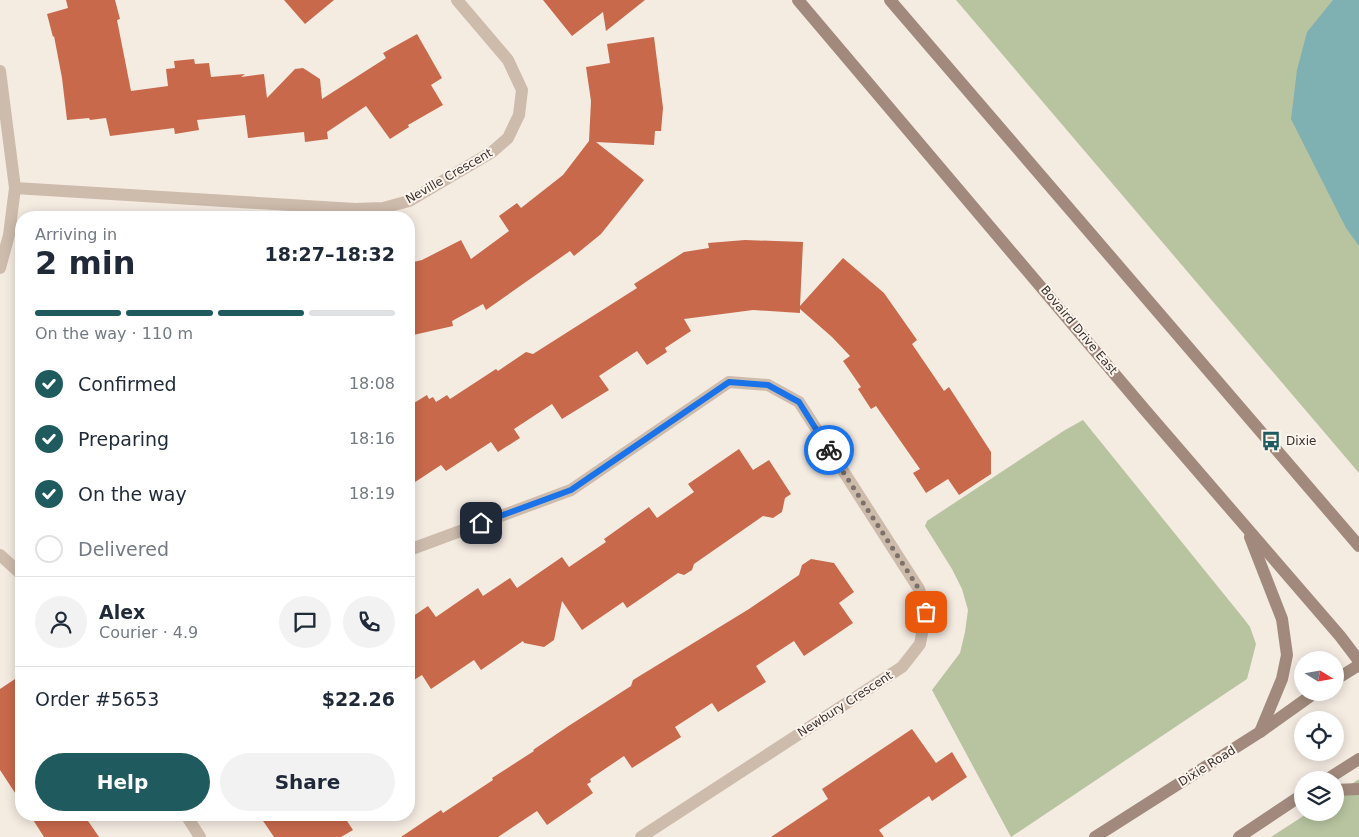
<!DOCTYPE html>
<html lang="en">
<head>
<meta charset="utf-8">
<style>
  body { margin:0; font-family:"DejaVu Sans",sans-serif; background:#f2f2f3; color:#1f2937; height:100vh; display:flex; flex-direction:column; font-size:19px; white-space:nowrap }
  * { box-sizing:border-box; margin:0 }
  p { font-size:16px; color:#747a83 }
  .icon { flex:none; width:28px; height:28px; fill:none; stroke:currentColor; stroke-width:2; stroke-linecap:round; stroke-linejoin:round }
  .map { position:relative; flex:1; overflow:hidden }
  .sheet { position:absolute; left:15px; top:211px; width:400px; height:610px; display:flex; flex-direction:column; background:#fff; border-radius:20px; box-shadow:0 2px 12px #0003 }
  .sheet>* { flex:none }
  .needle { width:32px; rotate:101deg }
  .fabs { position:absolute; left:1294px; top:651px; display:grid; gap:10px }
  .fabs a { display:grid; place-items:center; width:50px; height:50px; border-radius:50%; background:#fff; box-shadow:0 2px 12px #0003; font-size:25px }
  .pin { position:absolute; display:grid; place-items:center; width:42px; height:42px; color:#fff; margin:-21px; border-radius:10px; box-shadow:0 2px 8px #0006 }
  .courier { position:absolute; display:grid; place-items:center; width:50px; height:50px; margin:-25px; border:4px solid #1a73e8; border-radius:50%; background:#fff; color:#222; box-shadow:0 1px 6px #0007 }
  .summary em { font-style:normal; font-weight:700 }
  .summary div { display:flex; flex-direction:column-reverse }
  .summary { display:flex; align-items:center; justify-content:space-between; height:85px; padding:0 20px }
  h1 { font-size:32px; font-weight:700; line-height:38px }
  .bar { display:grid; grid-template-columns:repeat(4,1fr); gap:8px 5px; align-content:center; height:60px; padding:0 20px }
  .bar i { height:6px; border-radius:4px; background:#e0e1e3 }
  .bar .current { background:#1f5a5e }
  .bar p { grid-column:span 4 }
  .line { display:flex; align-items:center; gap:12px; padding:0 20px; border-top:1px solid #e0e1e3 }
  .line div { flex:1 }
  .round { display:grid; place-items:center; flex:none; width:52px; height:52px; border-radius:26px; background:#f2f2f3 }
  ol { padding:0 20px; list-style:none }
  li { display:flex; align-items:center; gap:15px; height:55px }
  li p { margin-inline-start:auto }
  li .icon { padding:5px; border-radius:50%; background:#1f5a5e; color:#fff; stroke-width:4 }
  li:last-child { color:#747a83 }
  li i { width:28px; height:28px; border:2px solid #e0e1e3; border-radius:50% }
  .cta { display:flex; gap:10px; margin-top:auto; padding:10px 20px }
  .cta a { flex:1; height:58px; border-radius:30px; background:#1f5a5e; color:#fff; font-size:20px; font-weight:700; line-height:58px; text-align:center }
  .cta a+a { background:#f2f2f3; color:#1f2937 }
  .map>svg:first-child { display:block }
</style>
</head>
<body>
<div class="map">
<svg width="1359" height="837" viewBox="0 0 1359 837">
  <rect width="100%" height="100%" fill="#f4ebe1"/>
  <!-- green -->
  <g fill="#b8c4a0">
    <polygon points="956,0 1359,0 1359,473"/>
    <polygon points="1083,420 1244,619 1250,627 1256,644 1247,679 1011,837 932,690 960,653 965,632 968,610 962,589 952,569 925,526 927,521 1065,430"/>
    <polygon points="1359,779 1359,837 1271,837 1308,813 1335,812 1335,795"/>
  </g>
  <!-- water -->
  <polygon fill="#7fb0b2" points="1333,0 1359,0 1359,246 1346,228 1291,119 1297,70 1307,32"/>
  <!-- building -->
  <g fill="#c8694b">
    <polygon points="66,0 115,0 120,19 117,20 131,91 168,86 166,69 175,68 174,61 194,59 195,64 209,63 211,77 245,74 241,77 264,74 267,98 295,69 303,68 320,79 322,99 386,58 383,53 417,34 442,78 431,85 443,105 408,125 409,127 390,139 366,106 327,132 328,139 305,142 304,132 248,138 245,115 197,120 199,130 175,134 174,128 110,136 106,118 90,120 89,118 67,120 62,78 54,36 53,37 47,14 68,8"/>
    <polygon points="284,0 334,0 305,24"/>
    <polygon points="543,0 645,0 606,31 603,12 572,36"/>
    <polygon points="654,37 663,108 661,131 655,131 654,145 596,142 644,180 601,234 574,256 570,251 486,310 483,304 452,321 453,326 409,336 409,263 422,260 461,240 471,259 509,231 499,216 517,203 521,208 563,175 589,141 591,101 586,67 610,63 607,44"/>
    <polygon points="745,240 803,242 800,306 843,258 884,293 917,340 912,344 944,391 949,387 991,452 991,474 959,495 948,479 926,493 913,473 920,469 876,406 871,409 858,389 861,387 843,361 850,356 832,337 800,309 800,313 753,310 684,319 691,331 665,348 667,352 647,365 637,351 599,376 609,390 562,419 552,404 514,429 520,438 498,452 491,442 446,471 441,465 409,486 409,406 427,395 429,399 433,397 436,402 447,395 450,399 496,369 498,371 526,352 533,354 637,288 634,284 684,252 709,248 708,243"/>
    <polygon points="739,449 753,470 769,460 791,494 785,498 782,512 773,518 763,516 694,564 692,570 684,575 678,573 627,608 623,602 582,630 562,601 554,640 544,647 524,643 523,641 481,670 474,660 431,689 422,675 409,683 409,619 428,606 436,617 478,588 483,596 510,578 517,588 562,557 569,567 606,542 604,539 649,507 657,518 694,492 688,484"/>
    <polygon points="811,559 834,563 854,592 839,603 853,623 831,638 804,656 794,641 756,666 766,682 718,712 712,703 675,727 681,737 632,768 624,756 590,779 591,782 587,784 593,793 547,825 537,811 498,837 401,837 441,810 443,813 493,780 492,778 534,751 533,750 570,725 631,686 633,680 749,609 799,575 802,565"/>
    <polygon points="21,675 21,802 0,770 0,689"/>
    <polygon points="912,729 936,763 952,752 967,777 932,801 929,796 879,830 884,837 771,837 828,799 822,789"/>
    <polygon points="30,815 84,815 99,837 44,837"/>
    <polygon points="259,815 343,815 353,830 341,837 274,837"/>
  </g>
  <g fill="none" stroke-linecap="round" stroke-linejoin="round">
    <!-- minor -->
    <g stroke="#cdbbac" stroke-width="12">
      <polyline points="0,71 15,188 9,235 0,268"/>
      <polyline points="15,188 355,209 383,208 409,201 492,152 508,138 519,115 522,90 508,60 457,0"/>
      <polyline points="409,550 571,490 729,382 768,385 799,402 919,589 926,612 920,644 902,667 641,837"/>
      <polyline points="0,555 21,574"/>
      <polyline points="186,815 200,837"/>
    </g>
    <!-- secondary -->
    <g stroke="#a18a7d" stroke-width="12">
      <polyline points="798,0 1145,410 1340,636 1359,661"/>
      <polyline points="890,0 1359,546"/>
      <polyline points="1250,537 1282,619 1287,655 1282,679 1260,732"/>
      <polyline points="1335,680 1359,665"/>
      <polyline points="1326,780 1359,759"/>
      <polyline points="1335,790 1359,789"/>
      <polyline points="1095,837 1260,732 1316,692"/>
      <polyline points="1239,837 1302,795"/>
    </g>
  </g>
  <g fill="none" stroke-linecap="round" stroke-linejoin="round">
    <!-- done -->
    <polyline stroke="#7c716b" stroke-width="5" stroke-dasharray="0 9" points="829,450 919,589 926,612"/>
    <!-- route -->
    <polyline stroke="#1a73e8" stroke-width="6" points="481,523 571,490 729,382 768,385 799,402 829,450"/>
  </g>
  <!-- icons -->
  <defs>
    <symbol id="bus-bare" viewBox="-9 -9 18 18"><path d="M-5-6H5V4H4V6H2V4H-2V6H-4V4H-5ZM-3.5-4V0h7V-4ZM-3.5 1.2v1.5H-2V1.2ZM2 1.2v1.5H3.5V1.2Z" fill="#1f5a5e" stroke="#fbf5ee" stroke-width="2.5" paint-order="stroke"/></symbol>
  </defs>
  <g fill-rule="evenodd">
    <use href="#bus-bare" x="1257" y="427" width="28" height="28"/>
  </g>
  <g text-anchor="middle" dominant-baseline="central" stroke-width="4" stroke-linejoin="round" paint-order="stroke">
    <!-- street labels -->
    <g font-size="12" fill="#3b302b" stroke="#fbf5ee">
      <text transform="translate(449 176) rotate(-30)">Neville Crescent</text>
      <text transform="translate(1079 330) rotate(50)">Bovaird Drive East</text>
      <text transform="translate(845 704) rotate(-33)">Newbury Crescent</text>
      <text transform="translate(1207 766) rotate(-32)">Dixie Road</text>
    </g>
    <!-- poi labels -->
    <g font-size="12" fill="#3b302b" stroke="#fbf5ee" text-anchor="start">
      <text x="1286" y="441">Dixie</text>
    </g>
  </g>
</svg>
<div class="fabs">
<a><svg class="needle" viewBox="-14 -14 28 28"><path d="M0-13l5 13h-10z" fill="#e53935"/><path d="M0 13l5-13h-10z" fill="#747a83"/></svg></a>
<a><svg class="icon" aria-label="locate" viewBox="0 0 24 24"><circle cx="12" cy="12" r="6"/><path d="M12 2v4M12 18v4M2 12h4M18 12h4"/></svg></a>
<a><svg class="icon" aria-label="layers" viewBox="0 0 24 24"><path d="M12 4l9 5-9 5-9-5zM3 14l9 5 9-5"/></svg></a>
</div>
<div class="pin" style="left:926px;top:612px;background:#ea580c"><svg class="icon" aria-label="bag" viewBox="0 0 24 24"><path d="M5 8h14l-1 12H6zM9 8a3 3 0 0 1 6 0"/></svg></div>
<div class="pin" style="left:481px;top:523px;background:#1f2937"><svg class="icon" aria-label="home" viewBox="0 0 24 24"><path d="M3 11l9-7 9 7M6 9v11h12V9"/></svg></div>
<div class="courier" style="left:829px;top:450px"><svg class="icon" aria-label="bike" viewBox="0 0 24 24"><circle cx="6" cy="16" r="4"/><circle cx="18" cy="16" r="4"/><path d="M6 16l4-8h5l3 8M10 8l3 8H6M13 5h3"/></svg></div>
<section class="sheet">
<div class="summary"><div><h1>2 min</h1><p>Arriving in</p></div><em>18:27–18:32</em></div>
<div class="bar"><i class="current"></i><i class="current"></i><i class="current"></i><i></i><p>On the way · 110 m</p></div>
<ol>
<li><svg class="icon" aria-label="check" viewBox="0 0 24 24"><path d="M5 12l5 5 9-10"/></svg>Confirmed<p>18:08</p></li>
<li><svg class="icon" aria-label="check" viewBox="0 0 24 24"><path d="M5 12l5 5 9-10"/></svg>Preparing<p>18:16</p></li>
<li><svg class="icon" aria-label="check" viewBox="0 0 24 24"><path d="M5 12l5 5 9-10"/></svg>On the way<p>18:19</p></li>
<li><i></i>Delivered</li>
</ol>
<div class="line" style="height:90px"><a class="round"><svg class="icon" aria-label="person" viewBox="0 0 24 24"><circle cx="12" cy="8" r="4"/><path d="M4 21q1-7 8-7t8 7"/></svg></a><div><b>Alex</b><p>Courier · 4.9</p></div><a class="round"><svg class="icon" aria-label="chat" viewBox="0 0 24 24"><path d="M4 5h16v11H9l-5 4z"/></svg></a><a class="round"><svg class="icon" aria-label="phone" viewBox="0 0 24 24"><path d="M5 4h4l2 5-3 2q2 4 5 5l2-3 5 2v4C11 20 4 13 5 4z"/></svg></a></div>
<div class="line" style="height:65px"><div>Order #5653</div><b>$22.26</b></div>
<div class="cta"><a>Help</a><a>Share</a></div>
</section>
</div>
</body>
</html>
